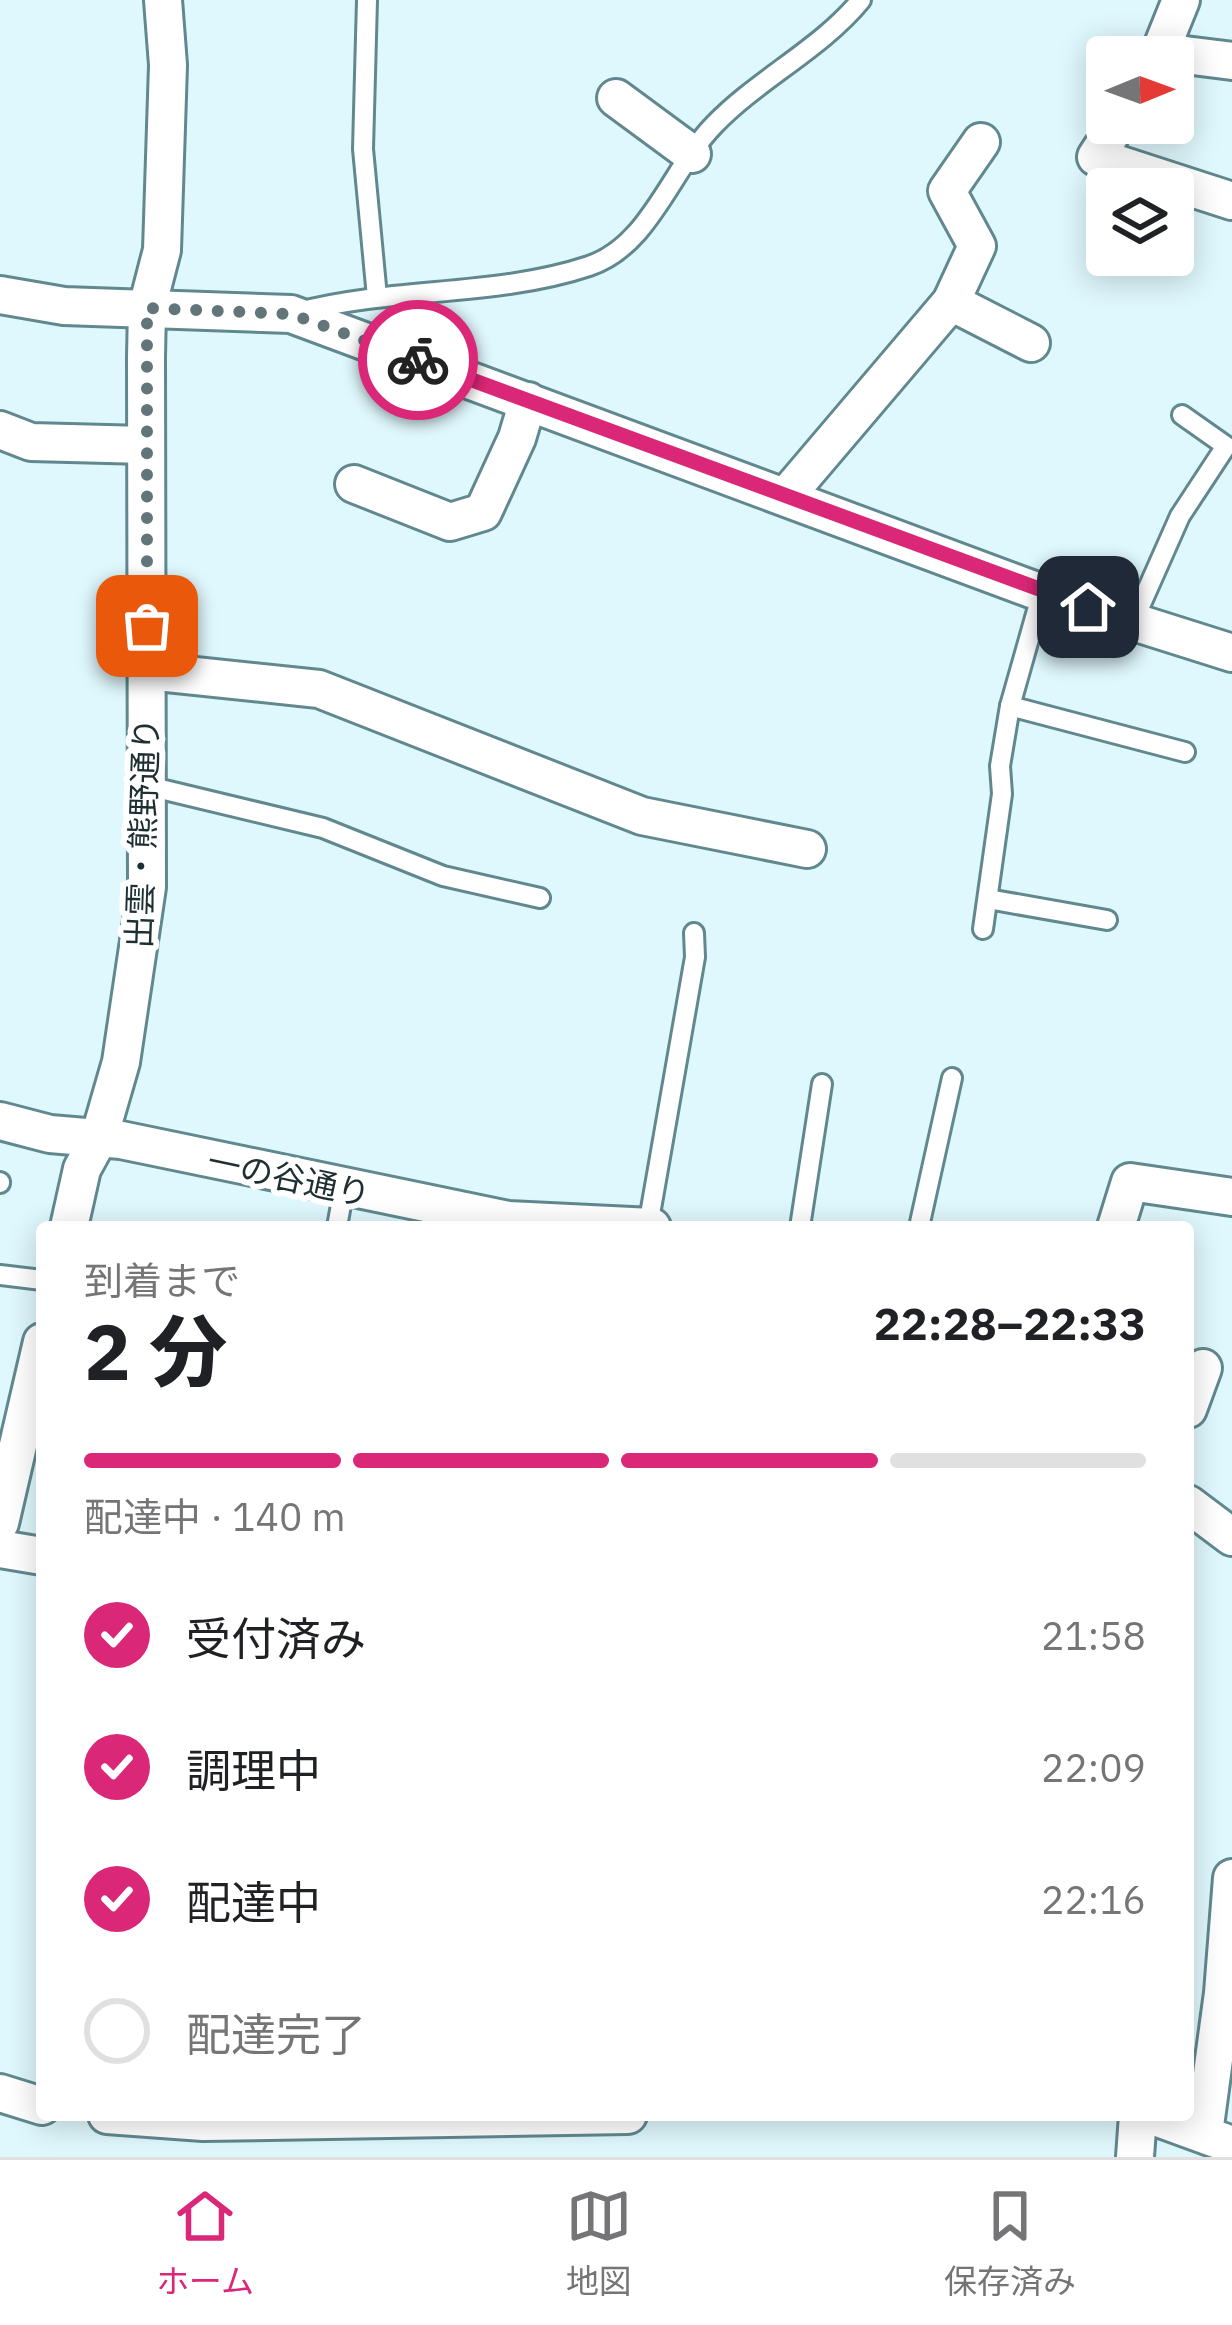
<!DOCTYPE html>
<html lang="ja">
<head>
<meta charset="utf-8">
<style>
  body { margin:0; font-family:"IBM Plex Sans","Noto Sans JP",sans-serif; background:#f2f2f2; color:#202124; height:100vh; display:flex; flex-direction:column; font-size:45px; white-space:nowrap }
  * { box-sizing:border-box; margin:0 }
  p { font-size:39px; color:#757577 }
  .icon { flex:none; width:66px; height:66px; fill:none; stroke:currentColor; stroke-width:2; stroke-linecap:round; stroke-linejoin:round }
  .map { position:relative; flex:1; overflow:hidden }
  .drawer { position:absolute; left:36px; top:1221px; width:1158px; height:900px; display:flex; flex-direction:column; background:#fff; border-radius:12px; box-shadow:0 6px 30px #0003 }
  .drawer>* { flex:none }
  .needle { width:78px; rotate:89deg }
  .controls { position:absolute; left:1086px; top:36px; display:grid; gap:24px }
  .controls a { display:grid; place-items:center; width:108px; height:108px; border-radius:12px; background:#fff; box-shadow:0 6px 30px #0003; font-size:60px }
  .pin { position:absolute; display:grid; place-items:center; width:102px; height:102px; color:#fff; margin:-51px; border-radius:24px; box-shadow:0 6px 18px #0006 }
  .courier { position:absolute; display:grid; place-items:center; width:120px; height:120px; margin:-60px; border:9px solid #db2777; border-radius:50%; background:#fff; color:#222; box-shadow:0 3px 15px #0007 }
  .overview em { font-style:normal; font-weight:800 }
  .overview div { display:flex; flex-direction:column-reverse }
  .overview { display:flex; align-items:center; justify-content:space-between; height:204px; padding:0 48px }
  h1 { font-size:78px; font-weight:800; line-height:90px }
  .bar { display:grid; grid-template-columns:repeat(4,1fr); gap:18px 12px; align-content:center; height:144px; padding:0 48px }
  .bar i { height:15px; border-radius:9px; background:#e0e0e0 }
  .bar .selected { background:#db2777 }
  .bar p { grid-column:span 4 }
  ol { padding:0 48px; list-style:none }
  li { display:flex; align-items:center; gap:36px; height:132px }
  li p { margin-inline-start:auto }
  li .icon { padding:12px; border-radius:50%; background:#db2777; color:#fff; stroke-width:4 }
  li:last-child { color:#757577 }
  li i { width:66px; height:66px; border:6px solid #e0e0e0; border-radius:50% }
  .dock { display:flex; justify-content:space-around; align-items:center; height:168px; border-top:3px solid #e0e0e0; background:#fff; font-size:33px; color:#757577 }
  .dock a { display:grid; justify-items:center; gap:6px }
  .dock .selected { color:#db2777 }
  .map>svg:first-child { display:block }
</style>
</head>
<body>
<div class="map">
<svg width="1232" height="2157" viewBox="0 0 1232 2157">
  <rect width="100%" height="100%" fill="#dff8fd"/>
  <g fill="none" stroke-linecap="round" stroke-linejoin="round">
    <defs>
      <g id="service">
        <polyline points="367,0 363,149 377,297"/>
        <path d="M299 312C393 287 496 297 589 266 650 246 671 169 714 125 758 79 821 49 861 0"/>
        <polyline points="1133,622 1180,516 1226,446 1182,415"/>
        <polyline points="1010,706 1185,752"/>
        <polyline points="148,786 323,828 443,876 540,898"/>
        <polyline points="988,899 1107,920"/>
        <polyline points="983,929 1002,794 1000,766 1010,706 1042,593"/>
        <polyline points="0,1183 0,1182"/>
        <polyline points="648,1226 695,957 694,933"/>
        <polyline points="337,1227 344,1188"/>
        <polyline points="800,1227 822,1084"/>
        <polyline points="919,1227 952,1078"/>
        <polyline points="0,1275 42,1280"/>
      </g>
      <g id="minor">
        <polyline points="1161,52 1232,61"/>
        <polyline points="1158,57 1181,0"/>
        <polyline points="616,98 692,154"/>
        <polyline points="1118,123 1096,157 1232,201"/>
        <polyline points="0,295 64,306 291,314 1042,593 1232,653"/>
        <polyline points="951,302 1031,343"/>
        <polyline points="0,430 31,442 145,445"/>
        <polyline points="354,484 450,522 483,512 517,438 528,401"/>
        <polyline points="787,495 951,302 977,246 947,191 981,142"/>
        <polyline points="148,671 319,689 642,816 807,849"/>
        <polyline points="0,1121 50,1134 121,1140 508,1220 652,1227"/>
        <polyline points="69,1227 82,1169 99,1138 121,1062 147,887 146,357 147,308 162,250 168,65 163,0"/>
        <polyline points="1116,1227 1130,1182 1232,1197"/>
        <polyline points="1188,1409 1203,1368"/>
        <polyline points="1188,1504 1232,1537"/>
        <polyline points="0,1523 42,1342"/>
        <polyline points="0,1549 42,1556"/>
        <polyline points="0,2093 42,2106"/>
        <polyline points="107,2115 203,2122 628,2115"/>
        <polyline points="1150,2115 1232,2145"/>
        <polyline points="1204,2133 1223,1993 1232,1878"/>
        <polyline points="1135,2157 1138,2115"/>
      </g>
    </defs>
    <!-- service casing -->
    <use href="#service" stroke="#61888f" stroke-width="24"/>
    <!-- minor casing -->
    <use href="#minor" stroke="#61888f" stroke-width="42"/>
    <!-- service -->
    <use href="#service" stroke="#fff" stroke-width="18"/>
    <!-- minor -->
    <use href="#minor" stroke="#fff" stroke-width="36"/>
  </g>
  <g fill="none" stroke-linecap="round" stroke-linejoin="round">
    <!-- done -->
    <polyline stroke="#627579" stroke-width="12" stroke-dasharray="0 21.6" points="147,626 147,308 291,314 418,360"/>
    <!-- route -->
    <polyline stroke="#db2777" stroke-width="15" points="418,360 1088,607"/>
  </g>
  <g text-anchor="middle" dominant-baseline="central" stroke-width="12" stroke-linejoin="round" paint-order="stroke">
    <!-- street labels -->
    <g font-size="33" fill="#1e2f32" stroke="#fff">
      <text transform="translate(142 833) rotate(-88)">出雲・熊野通り</text>
      <text transform="translate(289 1177) rotate(12)">一の谷通り</text>
    </g>
  </g>
</svg>
<div class="controls">
<a><svg class="needle" viewBox="-14 -14 28 28"><path d="M0-13l5 13h-10z" fill="#e53935"/><path d="M0 13l5-13h-10z" fill="#757577"/></svg></a>
<a><svg class="icon" aria-label="layers" viewBox="0 0 24 24"><path d="M12 4l9 5-9 5-9-5zM3 14l9 5 9-5"/></svg></a>
</div>
<div class="pin" style="left:147px;top:626px;background:#ea580c"><svg class="icon" aria-label="bag" viewBox="0 0 24 24"><path d="M5 8h14l-1 12H6zM9 8a3 3 0 0 1 6 0"/></svg></div>
<div class="pin" style="left:1088px;top:607px;background:#1f2937"><svg class="icon" aria-label="home" viewBox="0 0 24 24"><path d="M3 11l9-7 9 7M6 9v11h12V9"/></svg></div>
<div class="courier" style="left:418px;top:360px"><svg class="icon" aria-label="bike" viewBox="0 0 24 24"><circle cx="6" cy="16" r="4"/><circle cx="18" cy="16" r="4"/><path d="M6 16l4-8h5l3 8M10 8l3 8H6M13 5h3"/></svg></div>
<section class="drawer">
<div class="overview"><div><h1>2 分</h1><p>到着まで</p></div><em>22:28–22:33</em></div>
<div class="bar"><i class="selected"></i><i class="selected"></i><i class="selected"></i><i></i><p>配達中 · 140 m</p></div>
<ol>
<li><svg class="icon" aria-label="check" viewBox="0 0 24 24"><path d="M5 12l5 5 9-10"/></svg>受付済み<p>21:58</p></li>
<li><svg class="icon" aria-label="check" viewBox="0 0 24 24"><path d="M5 12l5 5 9-10"/></svg>調理中<p>22:09</p></li>
<li><svg class="icon" aria-label="check" viewBox="0 0 24 24"><path d="M5 12l5 5 9-10"/></svg>配達中<p>22:16</p></li>
<li><i></i>配達完了</li>
</ol>
</section>
</div>
<nav class="dock">
<a class="selected"><svg class="icon" aria-label="home" viewBox="0 0 24 24"><path d="M3 11l9-7 9 7M6 9v11h12V9"/></svg>ホーム</a>
<a><svg class="icon" aria-label="map" viewBox="0 0 24 24"><path d="M3 6l6-2 6 2 6-2v14l-6 2-6-2-6 2zM9 4v14M15 6v14"/></svg>地図</a>
<a><svg class="icon" aria-label="saved" viewBox="0 0 24 24"><path d="M7 4h10v16l-5-4-5 4z"/></svg>保存済み</a>
</nav>
</body>
</html>
